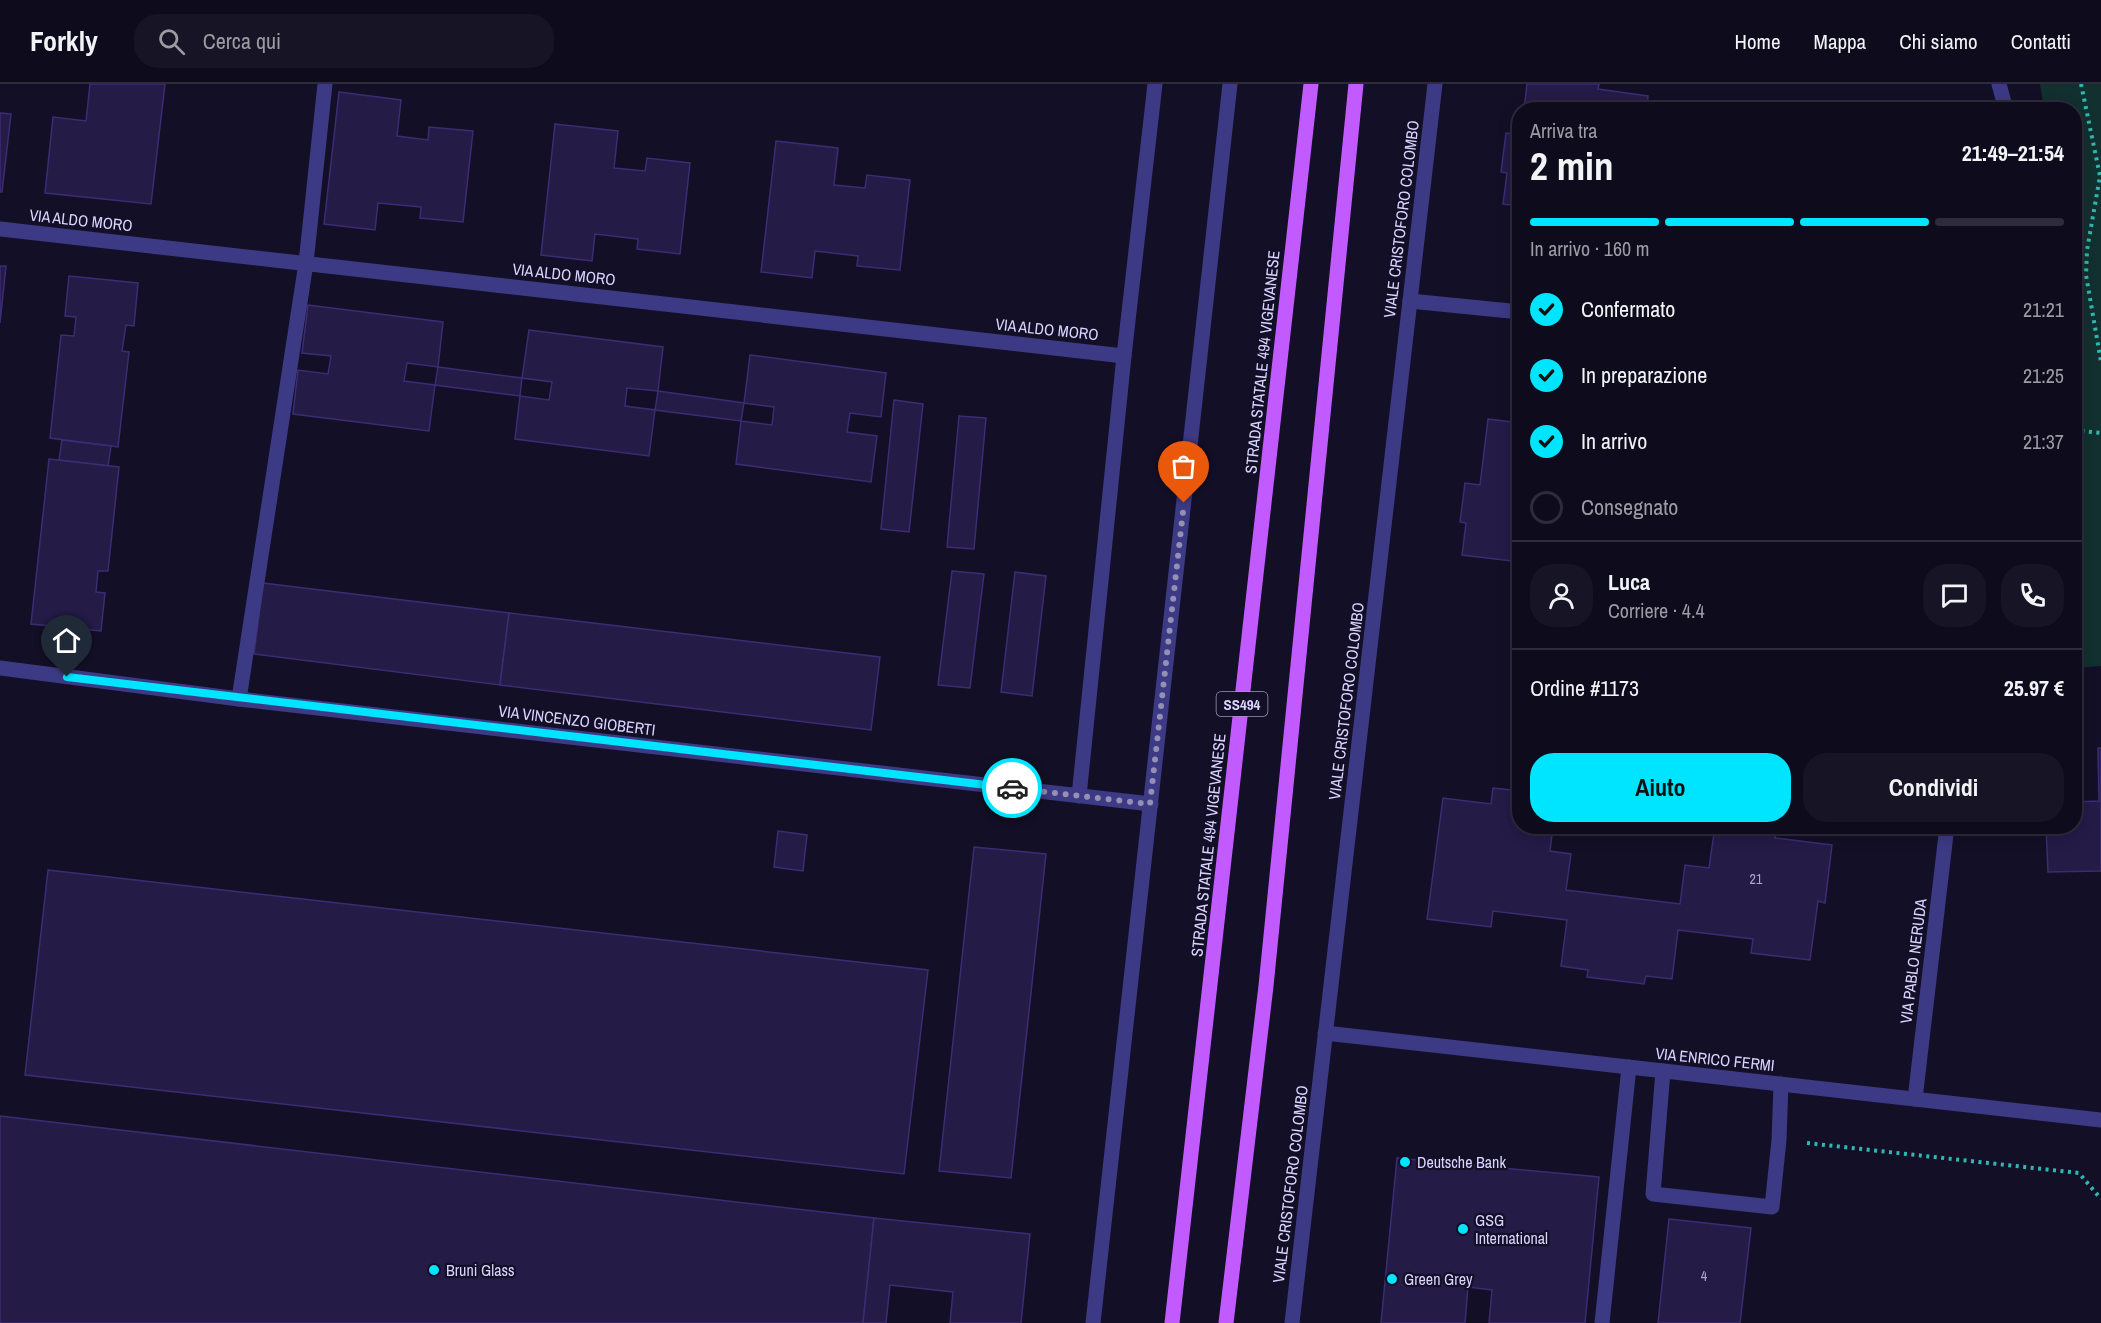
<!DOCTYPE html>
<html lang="it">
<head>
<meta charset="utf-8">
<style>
  body { margin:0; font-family:"Archivo Narrow",sans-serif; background:#171425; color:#f1f3f6; height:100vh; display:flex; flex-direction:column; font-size:22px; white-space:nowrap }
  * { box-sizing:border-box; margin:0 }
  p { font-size:20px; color:#9b9ba3 }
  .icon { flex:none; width:33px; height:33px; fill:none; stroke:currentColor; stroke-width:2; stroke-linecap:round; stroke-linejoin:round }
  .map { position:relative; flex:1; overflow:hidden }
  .panel { position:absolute; left:1512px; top:18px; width:570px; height:732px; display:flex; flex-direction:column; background:#0e0b1c; border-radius:24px; box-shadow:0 3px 15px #0003,0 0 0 2px #2e2b3b }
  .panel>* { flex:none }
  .pin { position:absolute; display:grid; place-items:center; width:51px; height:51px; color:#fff; margin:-62px -26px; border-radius:50% 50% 50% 0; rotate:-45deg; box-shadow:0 0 6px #0007 }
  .pin .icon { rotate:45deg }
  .courier { position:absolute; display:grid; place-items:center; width:60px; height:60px; margin:-30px; border:4px solid #00e5ff; border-radius:50%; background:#fff; color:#222; box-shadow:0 2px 8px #0007 }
  .head em { font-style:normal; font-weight:700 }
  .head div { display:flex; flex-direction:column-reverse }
  .head { display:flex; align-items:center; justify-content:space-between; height:102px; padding:0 18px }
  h1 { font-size:39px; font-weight:700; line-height:45px }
  .bar { display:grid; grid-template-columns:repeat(4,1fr); gap:9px 6px; align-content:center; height:72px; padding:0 18px }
  .bar i { height:8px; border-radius:4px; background:#2e2b3b }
  .bar .current { background:#00e5ff }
  .bar p { grid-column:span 4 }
  .line { display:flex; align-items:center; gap:15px; padding:0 18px; border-top:2px solid #2e2b3b }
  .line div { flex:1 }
  .round { display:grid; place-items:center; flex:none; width:63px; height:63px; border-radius:24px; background:#171425 }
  ol { padding:0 18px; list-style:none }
  li { display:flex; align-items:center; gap:18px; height:66px }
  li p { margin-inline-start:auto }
  li .icon { padding:6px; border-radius:50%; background:#00e5ff; color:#111; stroke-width:4 }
  li:last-child { color:#9b9ba3 }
  li i { width:33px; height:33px; border:3px solid #2e2b3b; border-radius:50% }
  .button { display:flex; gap:12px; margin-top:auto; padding:12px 18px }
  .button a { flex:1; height:69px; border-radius:24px; background:#00e5ff; color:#111; font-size:24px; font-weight:700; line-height:69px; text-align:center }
  .button a+a { background:#171425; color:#f1f3f6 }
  header { display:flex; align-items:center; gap:36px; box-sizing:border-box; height:84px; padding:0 30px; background:#0e0b1c; border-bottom:2px solid #2e2b3b }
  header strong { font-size:28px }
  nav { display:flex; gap:33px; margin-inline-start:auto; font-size:21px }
  .search { width:420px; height:54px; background:#171425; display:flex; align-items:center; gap:15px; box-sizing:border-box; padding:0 21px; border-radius:24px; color:#9b9ba3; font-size:22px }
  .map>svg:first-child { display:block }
</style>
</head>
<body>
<header>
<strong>Forkly</strong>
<div class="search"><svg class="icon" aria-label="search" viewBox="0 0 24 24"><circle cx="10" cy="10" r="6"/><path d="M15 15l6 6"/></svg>Cerca qui</div>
<nav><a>Home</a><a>Mappa</a><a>Chi siamo</a><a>Contatti</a></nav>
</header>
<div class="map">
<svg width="2101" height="1239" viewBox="0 0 2101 1239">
  <rect width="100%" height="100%" fill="#130f26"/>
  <!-- green -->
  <polygon fill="#12302f" points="2040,0 2101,0 2101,582 2075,584 2074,26 2044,25"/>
  <!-- building -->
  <g fill="#241b47" stroke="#3b2d73" stroke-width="1.5">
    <polygon points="90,0 165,0 151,120 45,109 53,33 86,37"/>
    <polygon points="1527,0 1599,0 1598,5 1648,12 1647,26 1524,26"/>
    <polygon points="339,8 401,16 397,52 428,56 429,43 473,47 463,138 420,134 421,123 378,119 375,146 324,140"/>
    <polygon points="1844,21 1884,26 1844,26"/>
    <polygon points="0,29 11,30 2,108 0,108"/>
    <polygon points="555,40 618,47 614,84 645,87 647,74 690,79 680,170 637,165 638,155 595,150 592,177 541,171"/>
    <polygon points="1506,49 1520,51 1520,122 1503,120 1507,89 1501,88"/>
    <polygon points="776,57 838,64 834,101 865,104 867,91 910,96 900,186 857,182 858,172 815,167 812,194 761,188"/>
    <polygon points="0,182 6,182 0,239"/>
    <polygon points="69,192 138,199 134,242 126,241 122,267 129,268 118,363 50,354 61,251 74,252 76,233 65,232"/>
    <polygon points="308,221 443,238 438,283 407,279 404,297 435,301 429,347 293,330 298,286 328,290 331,272 302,269"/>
    <polygon points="529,246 663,263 658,307 627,304 625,322 655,326 649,372 515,355 520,312 549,316 552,298 522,294"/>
    <polygon points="750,271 886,289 881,333 850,329 847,348 877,352 871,398 736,380 741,337 772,341 774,323 744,319"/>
    <polygon points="438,283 522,294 520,312 435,301"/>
    <polygon points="658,307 744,319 741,337 655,326"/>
    <polygon points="894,316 923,320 909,448 881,445"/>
    <polygon points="959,332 986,334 974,465 947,463"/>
    <polygon points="1488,335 1520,339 1520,478 1462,471 1466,439 1460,438 1465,399 1480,401"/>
    <polygon points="62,356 111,362 108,382 59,376"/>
    <polygon points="49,375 119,383 108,487 98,487 96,508 105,509 101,547 31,540"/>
    <polygon points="952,487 984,490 970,604 938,601"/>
    <polygon points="1015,488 1046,492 1032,612 1001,608"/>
    <polygon points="263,499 509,529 500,601 254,570"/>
    <polygon points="509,529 880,573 871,646 500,601"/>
    <polygon points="2098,664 2101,664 2101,787 2048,788 2046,742 2074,742 2074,718 2099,717"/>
    <polygon points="1493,704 1520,707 1520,742 1553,742 1550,767 1571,770 1566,806 1680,820 1685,781 1709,784 1715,742 1777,742 1775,754 1832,761 1825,819 1818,817 1810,876 1751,869 1753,855 1678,846 1672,895 1646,892 1644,900 1587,893 1588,886 1561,882 1567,836 1493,827 1491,843 1427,835 1443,714 1491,720"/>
    <polygon points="778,747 807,751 803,787 774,783"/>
    <polygon points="974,763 1046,770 1011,1094 939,1087"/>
    <polygon points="48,786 928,886 904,1090 25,991"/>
    <polygon points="0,1032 874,1134 863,1239 0,1239"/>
    <polygon points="1397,1074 1599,1093 1585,1239 1489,1239 1492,1206 1468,1203 1465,1239 1381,1239"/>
    <polygon points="874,1134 1030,1150 1021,1239 950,1239 953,1208 890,1201 886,1239 863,1239"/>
    <polygon points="1669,1135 1751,1144 1740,1239 1658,1239"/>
  </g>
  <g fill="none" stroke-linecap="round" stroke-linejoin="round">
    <!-- path -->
    <g stroke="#2fb8b0" stroke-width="4" stroke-dasharray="3 4.5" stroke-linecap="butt">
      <polyline points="2081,0 2100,92 2087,166 2086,191 2101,278"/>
      <polyline points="2074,346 2101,349"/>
      <polyline points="1807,1059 2079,1089 2101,1115"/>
    </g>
    <!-- lane -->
    <g stroke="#3d3a85" stroke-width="15">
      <polyline points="1410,217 1520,228"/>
      <polyline points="239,615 306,179 325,0"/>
      <polyline points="1663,987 1653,1110 1772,1123 1779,1056 1781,1000"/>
      <polyline points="1602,1239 1629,983"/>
    </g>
    <!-- street -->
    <g stroke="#3d3a85" stroke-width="15">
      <polyline points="1999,0 2006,26"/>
      <polyline points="0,145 1124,272"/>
      <polyline points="0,584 239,615 1151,720"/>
      <polyline points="1079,712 1124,272 1155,0"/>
      <polyline points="1325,949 2101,1036"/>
      <polyline points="1915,1015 1947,742"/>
      <polyline points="1093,1239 1230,0"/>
      <polyline points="1292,1239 1435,0"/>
    </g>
    <!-- primary -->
    <g stroke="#c25bff" stroke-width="15">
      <polyline points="1172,1239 1311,0"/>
      <polyline points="1226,1239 1266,902 1356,0"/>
    </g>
  </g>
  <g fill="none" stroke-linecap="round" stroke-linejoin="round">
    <!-- done -->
    <polyline stroke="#948fb3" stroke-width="6" stroke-dasharray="0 10.8" points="1012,704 1150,720 1184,419"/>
    <!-- route -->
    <polyline stroke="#00e5ff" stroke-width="8" points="67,593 1012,704"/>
  </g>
  <!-- markers -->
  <g fill="#00e5ff" stroke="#130f26" stroke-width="2">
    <circle cx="1405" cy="1078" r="6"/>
    <circle cx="1463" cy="1145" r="6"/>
    <circle cx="434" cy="1186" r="6"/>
    <circle cx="1392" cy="1195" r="6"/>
  </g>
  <g text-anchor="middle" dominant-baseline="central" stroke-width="4.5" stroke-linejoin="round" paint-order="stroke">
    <!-- number labels -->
    <g font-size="14" fill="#aca6d1">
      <text x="1756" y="795">21</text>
      <text x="1704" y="1192">4</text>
    </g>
    <!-- shield labels -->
    <rect fill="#130f26" stroke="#9e99be" stroke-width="1.5" x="1216.5" y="608" width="51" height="24" rx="4.5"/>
    <g font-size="15" font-weight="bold" fill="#d9d4ff">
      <text x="1242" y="620">SS494</text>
    </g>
    <!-- street labels -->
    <g font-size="16" fill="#d9d4ff" stroke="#130f26">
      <text transform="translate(1401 135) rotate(-83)">VIALE CRISTOFORO COLOMBO</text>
      <text transform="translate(81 136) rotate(6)">VIA ALDO MORO</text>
      <text transform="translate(564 190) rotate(6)">VIA ALDO MORO</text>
      <text transform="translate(1047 245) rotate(6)">VIA ALDO MORO</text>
      <text transform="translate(1262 278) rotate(-84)">STRADA STATALE 494 VIGEVANESE</text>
      <text transform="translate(1346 617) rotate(-83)">VIALE CRISTOFORO COLOMBO</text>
      <text transform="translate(577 636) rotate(7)">VIA VINCENZO GIOBERTI</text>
      <text transform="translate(1208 761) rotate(-84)">STRADA STATALE 494 VIGEVANESE</text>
      <text transform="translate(1913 877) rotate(-83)">VIA PABLO NERUDA</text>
      <text transform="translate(1715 975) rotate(6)">VIA ENRICO FERMI</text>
      <text transform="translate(1290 1100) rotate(-83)">VIALE CRISTOFORO COLOMBO</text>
    </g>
    <!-- poi labels -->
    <g font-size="16" fill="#d9d4ff" stroke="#130f26" text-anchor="start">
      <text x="1417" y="1078">Deutsche Bank</text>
      <text x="1475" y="1136">GSG<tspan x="1475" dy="18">International</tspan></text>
      <text x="446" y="1186">Bruni Glass</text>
      <text x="1404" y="1195">Green Grey</text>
    </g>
  </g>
</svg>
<div class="pin" style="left:1184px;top:419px;background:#ea580c"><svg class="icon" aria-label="bag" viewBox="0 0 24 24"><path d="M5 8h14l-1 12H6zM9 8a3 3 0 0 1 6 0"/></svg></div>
<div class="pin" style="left:67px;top:593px;background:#1f2937"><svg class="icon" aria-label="home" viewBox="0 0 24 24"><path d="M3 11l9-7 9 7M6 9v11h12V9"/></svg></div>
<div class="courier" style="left:1012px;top:704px"><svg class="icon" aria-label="car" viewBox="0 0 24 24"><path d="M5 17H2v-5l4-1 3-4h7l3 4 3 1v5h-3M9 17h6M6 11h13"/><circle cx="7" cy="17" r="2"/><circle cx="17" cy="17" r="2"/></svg></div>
<section class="panel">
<div class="head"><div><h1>2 min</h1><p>Arriva tra</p></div><em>21:49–21:54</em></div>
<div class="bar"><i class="current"></i><i class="current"></i><i class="current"></i><i></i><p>In arrivo · 160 m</p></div>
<ol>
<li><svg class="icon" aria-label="check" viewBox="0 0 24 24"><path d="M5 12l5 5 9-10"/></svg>Confermato<p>21:21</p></li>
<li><svg class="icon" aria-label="check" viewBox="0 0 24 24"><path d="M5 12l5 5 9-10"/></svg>In preparazione<p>21:25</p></li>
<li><svg class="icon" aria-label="check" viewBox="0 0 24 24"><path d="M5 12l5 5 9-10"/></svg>In arrivo<p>21:37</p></li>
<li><i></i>Consegnato</li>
</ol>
<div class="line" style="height:108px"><a class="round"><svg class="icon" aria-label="person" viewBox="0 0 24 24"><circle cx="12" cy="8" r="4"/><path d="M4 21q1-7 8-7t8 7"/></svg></a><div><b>Luca</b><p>Corriere · 4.4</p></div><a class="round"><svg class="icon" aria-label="chat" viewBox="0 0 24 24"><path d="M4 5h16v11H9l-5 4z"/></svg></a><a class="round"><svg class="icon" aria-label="phone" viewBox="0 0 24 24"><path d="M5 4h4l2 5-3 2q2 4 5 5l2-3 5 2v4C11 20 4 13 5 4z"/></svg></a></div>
<div class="line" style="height:78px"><div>Ordine #1173</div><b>25.97 €</b></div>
<div class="button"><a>Aiuto</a><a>Condividi</a></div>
</section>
</div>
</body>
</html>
